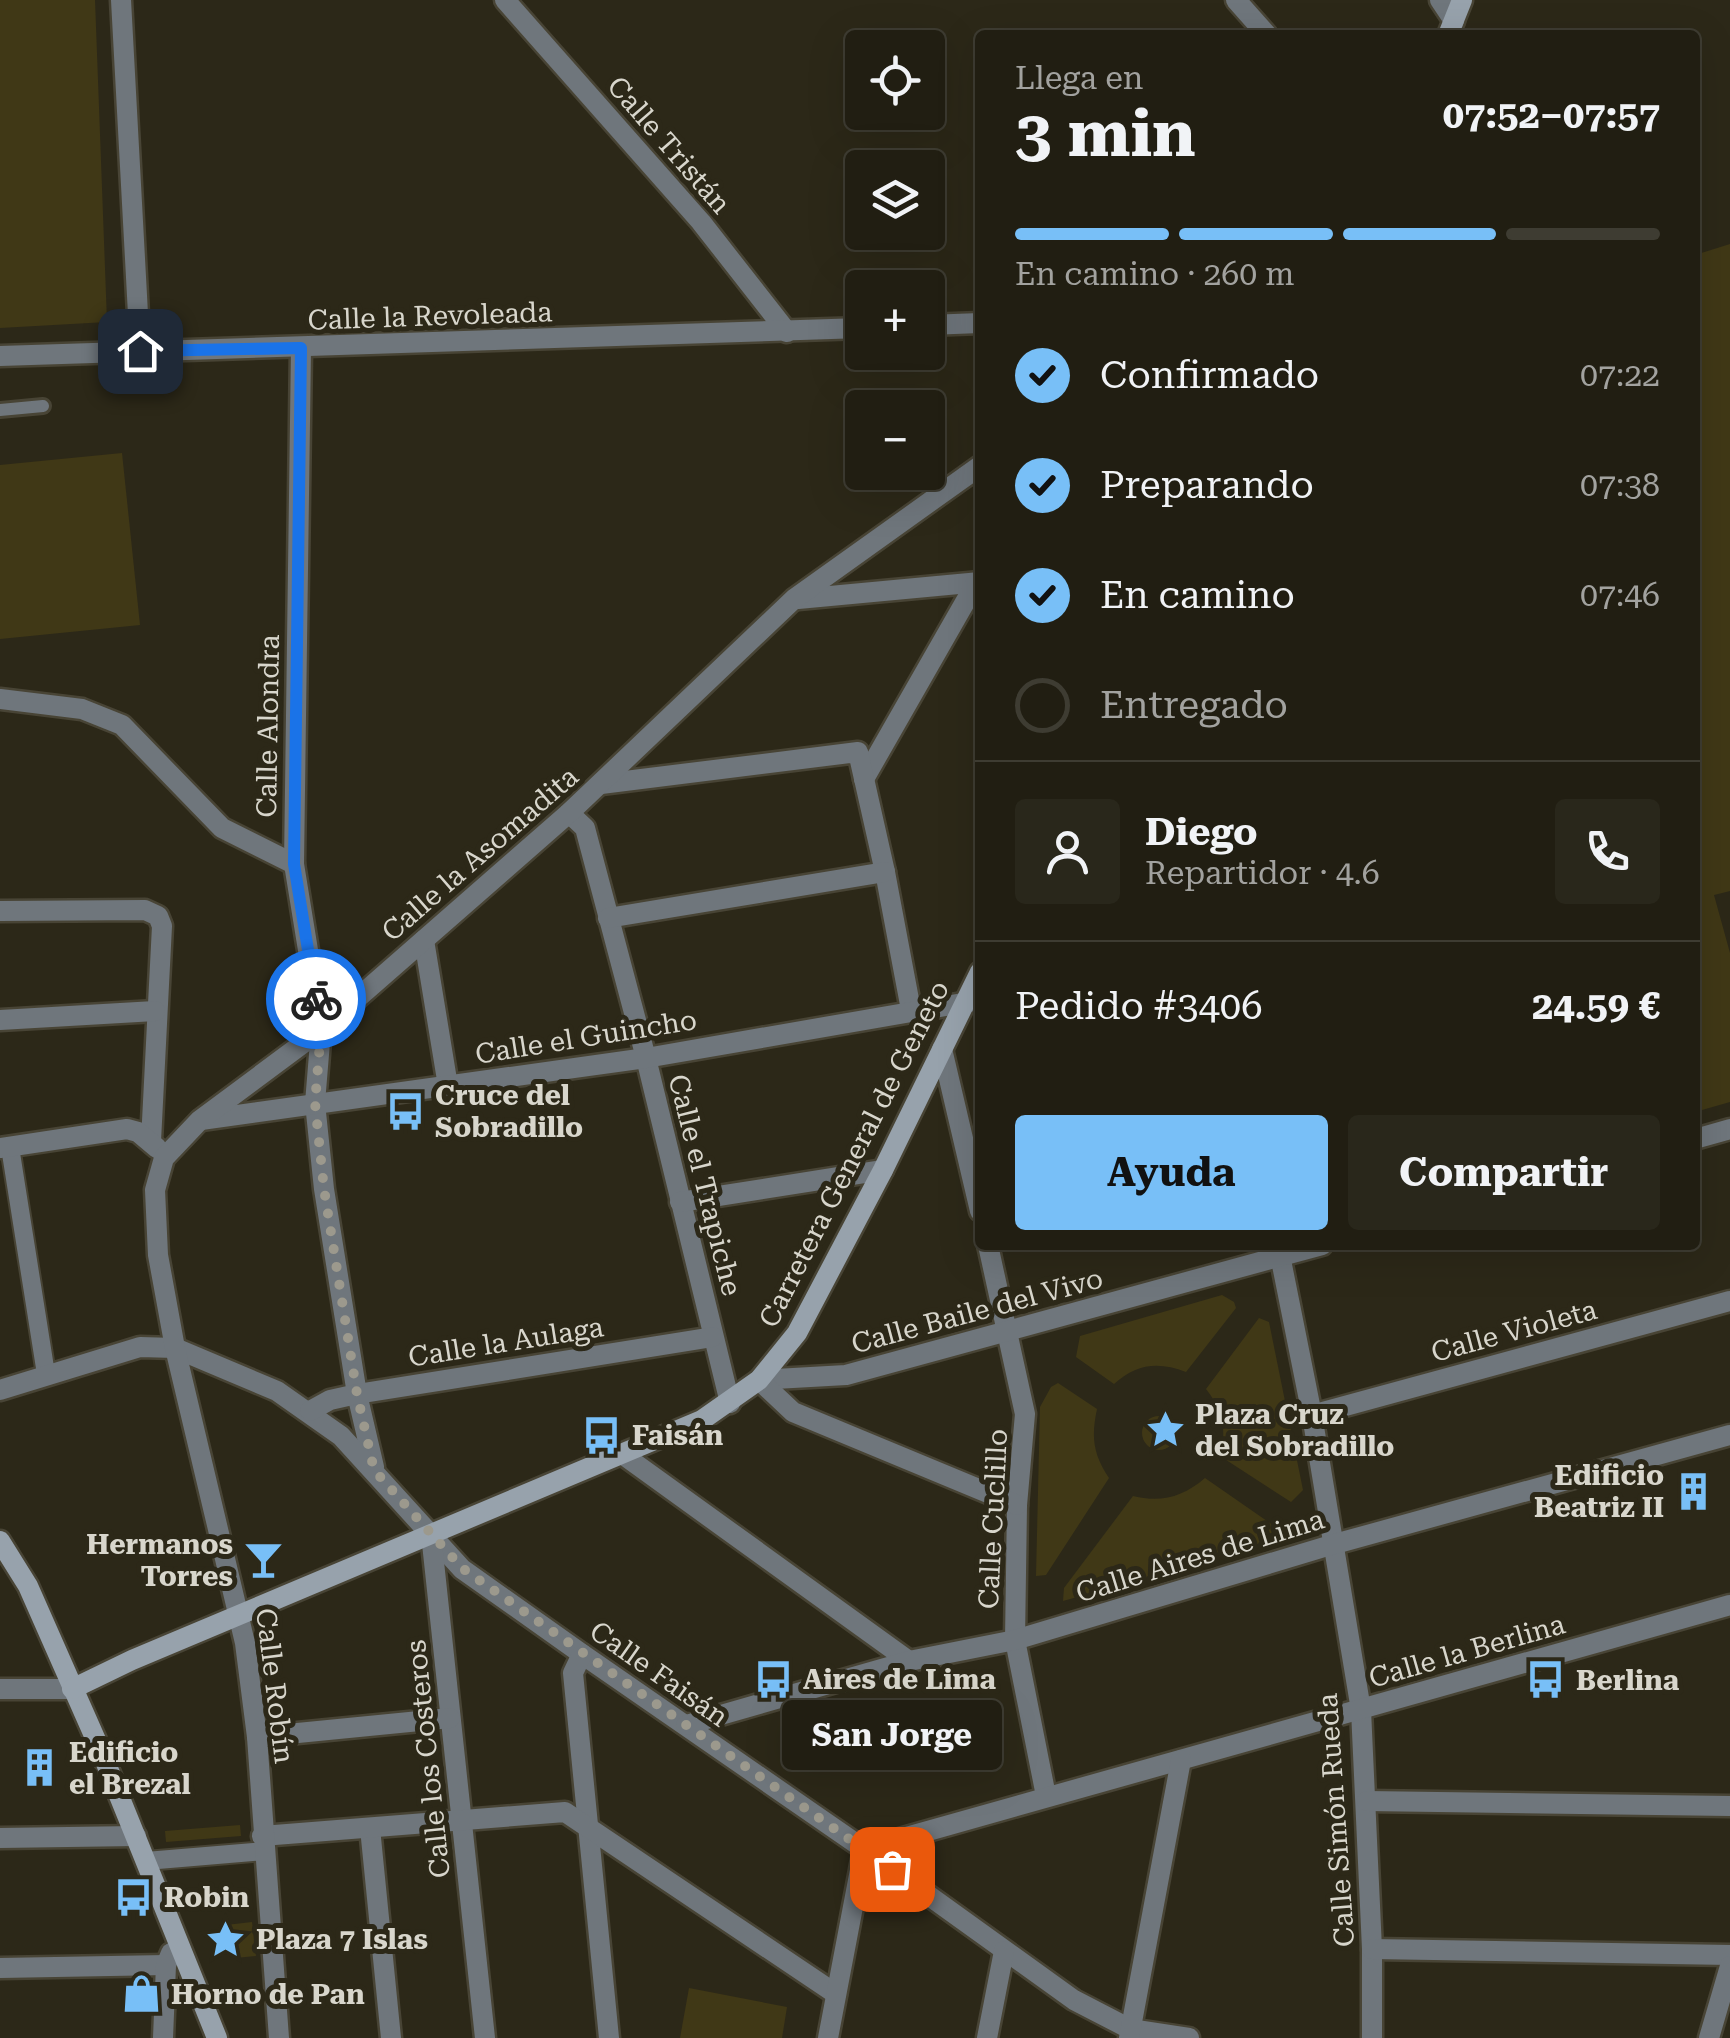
<!DOCTYPE html>
<html lang="es">
<head>
<meta charset="utf-8">
<style>
  body { margin:0; font-family:"Roboto Serif",serif; background:#29271b; color:#f1f3f6; height:100vh; display:flex; flex-direction:column; font-size:38px; white-space:nowrap }
  * { box-sizing:border-box; margin:0 }
  p { font-size:32px; color:#a2a29f }
  .icon { flex:none; width:55px; height:55px; fill:none; stroke:currentColor; stroke-width:2; stroke-linecap:round; stroke-linejoin:round }
  .map { position:relative; flex:1; overflow:hidden }
  .side { position:absolute; left:975px; top:30px; width:725px; height:1220px; display:flex; flex-direction:column; background:#211e12; border-radius:10px; box-shadow:0 10px 40px #0002,0 0 0 2px #3e3c32 }
  .side>* { flex:none }
  .fabs { position:absolute; left:845px; top:30px; display:grid; gap:20px }
  .fabs a { display:grid; place-items:center; width:100px; height:100px; border-radius:10px; background:#211e12; box-shadow:0 10px 40px #0002,0 0 0 2px #3e3c32; font-size:50px }
  .pin { position:absolute; display:grid; place-items:center; width:85px; height:85px; color:#fff; margin:-42px; border-radius:20px; box-shadow:0 5px 15px #0006 }
  .courier { position:absolute; display:grid; place-items:center; width:100px; height:100px; margin:-50px; border:8px solid #1a73e8; border-radius:50%; background:#fff; color:#222; box-shadow:0 2px 12px #0007 }
  .bubble { position:absolute; height:70px; border-radius:10px; background:#211e12; box-shadow:0 10px 40px #0002,0 0 0 2px #3e3c32; font-size:32px; font-weight:700; line-height:70px; text-align:center }
  .overview em { font-style:normal; font-weight:700 }
  .overview div { display:flex; flex-direction:column-reverse }
  .overview { display:flex; align-items:center; justify-content:space-between; height:170px; padding:0 40px }
  h1 { font-size:65px; font-weight:700; line-height:75px }
  .bar { display:grid; grid-template-columns:repeat(4,1fr); gap:15px 10px; align-content:center; height:120px; padding:0 40px }
  .bar i { height:12px; border-radius:8px; background:#3e3c32 }
  .bar .on { background:#78bff7 }
  .bar p { grid-column:span 4 }
  .line { display:flex; align-items:center; gap:25px; padding:0 40px; border-top:2px solid #3e3c32 }
  .line div { flex:1 }
  .round { display:grid; place-items:center; flex:none; width:105px; height:105px; border-radius:10px; background:#29271b }
  ol { padding:0 40px; list-style:none }
  li { display:flex; align-items:center; gap:30px; height:110px }
  li p { margin-inline-start:auto }
  li .icon { padding:10px; border-radius:50%; background:#78bff7; color:#111; stroke-width:4 }
  li:last-child { color:#a2a29f }
  li i { width:55px; height:55px; border:5px solid #3e3c32; border-radius:50% }
  .button { display:flex; gap:20px; margin-top:auto; padding:20px 40px }
  .button a { flex:1; height:115px; border-radius:10px; background:#78bff7; color:#111; font-size:40px; font-weight:700; line-height:115px; text-align:center }
  .button a+a { background:#29271b; color:#f1f3f6 }
  .map>svg:first-child { display:block }
</style>
</head>
<body>
<div class="map">
<svg width="1730" height="2038" viewBox="0 0 1730 2038">
  <rect width="100%" height="100%" fill="#2c2818"/>
  <!-- green -->
  <g fill="#403816">
    <polygon points="0,0 95,0 107,322 0,328"/>
    <polygon points="1730,244 1730,891 1714,895 1730,953 1730,1102 1695,1112 1695,255"/>
    <polygon points="122,453 140,625 0,639 0,465"/>
    <path d="M1222 1295 1234 1302 1236 1308 1186 1372C1158 1361 1136 1364 1114 1384L1076 1357 1080 1336Z"/>
    <path d="M1259 1318 1269 1322 1303 1490 1291 1502 1220 1456C1227 1429 1223 1411 1206 1389Z"/>
    <path d="M1058 1383 1097 1409C1091 1437 1093 1454 1109 1478L1046 1575 1036 1576 1040 1407 1051 1387Z"/>
    <circle cx="1159" cy="1433" r="17"/>
    <path d="M1205 1478 1277 1528 1266 1544 1063 1601 1064 1588 1133 1496C1161 1503 1183 1497 1205 1478Z"/>
    <polygon points="240,1825 241,1836 166,1842 165,1831"/>
    <polygon points="252,1922 256,1956 235,1958 226,1925"/>
    <polygon points="689,1988 787,2007 782,2038 680,2038"/>
  </g>
  <g fill="none" stroke-linecap="round" stroke-linejoin="round">
    <defs>
      <polyline id="service" points="0,410 43,406"/>
      <g id="pedestrian">
        <polyline points="10,1147 46,1374"/>
        <polyline points="146,1861 264,1851"/>
      </g>
      <g id="minor">
        <polyline points="121,0 140,351"/>
        <polyline points="505,0 701,222 787,332"/>
        <polyline points="1236,0 1267,35"/>
        <polyline points="1440,0 1454,21"/>
        <polyline points="928,325 980,323"/>
        <polyline points="301,348 294,864 321,1030 315,1103 324,1189 357,1394 374,1467"/>
        <polyline points="0,356 862,328"/>
        <polyline points="798,599 980,582"/>
        <polyline points="0,699 82,709 122,725 222,828 294,864"/>
        <polyline points="864,779 976,583"/>
        <polyline points="601,784 858,752 885,872 911,1010"/>
        <polyline points="569,813 585,828 646,1058 730,1403"/>
        <polyline points="0,911 145,910 158,916 162,926 151,1141"/>
        <polyline points="608,918 885,872"/>
        <polyline points="424,940 448,1086"/>
        <polyline points="0,1020 155,1011"/>
        <polyline points="942,1049 980,1211"/>
        <polyline points="201,1120 646,1058 980,1000"/>
        <polyline points="1695,1139 1730,1129"/>
        <polyline points="0,1148 127,1129 138,1132 157,1148"/>
        <polyline points="680,1202 883,1170"/>
        <polyline points="988,1245 1025,1414 1017,1505 1015,1640 1046,1796"/>
        <polyline points="1278,1245 1312,1415 1361,1710 1372,1949 1372,2038"/>
        <polyline points="759,1380 846,1375 1322,1245"/>
        <polyline points="759,1380 793,1412 1017,1505"/>
        <polyline points="0,1390 140,1347 175,1348 277,1391 341,1436 462,1569 582,1654 864,1849 1074,2000 1130,2029 1189,2038"/>
        <polyline points="310,1411 330,1400 357,1394 713,1337"/>
        <polyline points="1312,1415 1730,1301"/>
        <polyline points="622,1454 909,1661"/>
        <polyline points="431,1534 485,2038"/>
        <polyline points="582,1654 573,1673 609,2038"/>
        <polyline points="0,1689 72,1689"/>
        <polyline points="686,1725 909,1661 1015,1640 1331,1545 1730,1435"/>
        <polyline points="257,1737 450,1718"/>
        <polyline points="1367,1801 1730,1806"/>
        <polyline points="370,1828 391,2038"/>
        <polyline points="262,1836 565,1812 836,1994"/>
        <polyline points="0,1838 136,1836"/>
        <polyline points="864,1849 1730,1605"/>
        <polyline points="1372,1949 1730,1955"/>
        <polyline points="0,1968 166,1965"/>
        <polyline points="163,2038 166,1965 171,1953"/>
        <polyline points="279,2038 257,1737 245,1643 175,1348 158,1255 155,1190 164,1158 200,1120 321,1030 569,813 794,599 980,466"/>
        <polyline points="828,2038 864,1849"/>
        <polyline points="987,2038 1004,1951"/>
        <polyline points="1129,2038 1181,1760"/>
        <polyline points="1709,2038 1730,1966"/>
      </g>
      <g id="secondary">
        <polyline points="1448,35 1462,0"/>
        <polyline points="0,1541 28,1586 103,1756 217,2038"/>
        <polyline points="72,1689 132,1660 702,1420 759,1380 797,1333 883,1170 980,972"/>
      </g>
    </defs>
    <!-- service casing -->
    <use href="#service" stroke="#484435" stroke-width="18"/>
    <!-- pedestrian casing -->
    <use href="#pedestrian" stroke="#484435" stroke-width="22"/>
    <!-- minor casing -->
    <use href="#minor" stroke="#484435" stroke-width="25"/>
    <!-- secondary casing -->
    <use href="#secondary" stroke="#484435" stroke-width="25"/>
    <!-- service -->
    <use href="#service" stroke="#6f767c" stroke-width="12"/>
    <!-- pedestrian -->
    <use href="#pedestrian" stroke="#6f767c" stroke-width="18"/>
    <!-- minor -->
    <use href="#minor" stroke="#6f767c" stroke-width="20"/>
    <!-- secondary -->
    <use href="#secondary" stroke="#97a2ac" stroke-width="20"/>
  </g>
  <g fill="none" stroke-linecap="round" stroke-linejoin="round">
    <!-- done -->
    <polyline stroke="#9c998d" stroke-width="10" stroke-dasharray="0 18" points="316,999 321,1030 315,1103 324,1189 357,1394 374,1470 462,1568 892,1869"/>
    <!-- route -->
    <polyline stroke="#1a73e8" stroke-width="12" points="140,351 301,348 294,864 316,999"/>
  </g>
  <!-- icons -->
  <defs>
    <symbol id="bus-bare" viewBox="-9 -9 18 18"><path d="M-5-6H5V4H4V6H2V4H-2V6H-4V4H-5ZM-3.5-4V0h7V-4ZM-3.5 1.2v1.5H-2V1.2ZM2 1.2v1.5H3.5V1.2Z" fill="#78bff7" stroke="#2c2818" stroke-width="2.5" paint-order="stroke"/></symbol>
    <symbol id="sight-bare" viewBox="-9 -9 18 18"><path d="M0-6L1.8-2.2L6-1.7L2.9 1.2L3.7 5.4L0 3.3L-3.7 5.4L-2.9 1.2L-6-1.7L-1.8-2.2Z" fill="#78bff7" stroke="#2c2818" stroke-width="2.5" paint-order="stroke"/></symbol>
    <symbol id="building-bare" viewBox="-9 -9 18 18"><path d="M-4-6H4V6H1V3H-1V6H-4ZM-2.5-4.3h1.7v1.8h-1.7ZM.8-4.3h1.7v1.8H.8ZM-2.5-1h1.7V.8h-1.7ZM.8-1h1.7V.8H.8Z" fill="#78bff7" stroke="#2c2818" stroke-width="2.5" paint-order="stroke"/></symbol>
    <symbol id="bar-bare" viewBox="-9 -9 18 18"><path d="M-6-5H6L.8 .8V4.5H3.5V6h-7V4.5H-.8V.8Z" fill="#78bff7" stroke="#2c2818" stroke-width="2.5" paint-order="stroke"/></symbol>
    <symbol id="shop-bare" viewBox="-9 -9 18 18"><path d="M-5-2.5h2.3a2.7 3.5 0 0 1 5.4 0H5L5.5 6h-11ZM-1.5-2.5h3a1.5 2.3 0 0 0-3 0Z" fill="#78bff7" stroke="#2c2818" stroke-width="2.5" paint-order="stroke"/></symbol>
  </defs>
  <g fill-rule="evenodd">
    <use href="#bus-bare" x="378" y="1084" width="55" height="55"/>
    <use href="#sight-bare" x="1138" y="1402" width="55" height="55"/>
    <use href="#bus-bare" x="574" y="1408" width="55" height="55"/>
    <use href="#building-bare" x="1666" y="1464" width="55" height="55"/>
    <use href="#bar-bare" x="236" y="1532" width="55" height="55"/>
    <use href="#bus-bare" x="746" y="1652" width="55" height="55"/>
    <use href="#bus-bare" x="1518" y="1652" width="55" height="55"/>
    <use href="#building-bare" x="12" y="1740" width="55" height="55"/>
    <use href="#bus-bare" x="106" y="1870" width="55" height="55"/>
    <use href="#sight-bare" x="198" y="1912" width="55" height="55"/>
    <use href="#shop-bare" x="114" y="1966" width="55" height="55"/>
  </g>
  <g text-anchor="middle" dominant-baseline="central" stroke-width="10" stroke-linejoin="round" paint-order="stroke">
    <!-- street labels -->
    <g font-size="28" fill="#d8d6cc" stroke="#2c2818">
      <text transform="translate(669 145) rotate(49)">Calle Tristán</text>
      <text transform="translate(430 316) rotate(-2)">Calle la Revoleada</text>
      <text transform="translate(268 726) rotate(-89)">Calle Alondra</text>
      <text transform="translate(480 854) rotate(-41)">Calle la Asomadita</text>
      <text transform="translate(586 1037) rotate(-9)">Calle el Guincho</text>
      <text transform="translate(854 1154) rotate(-63)">Carretera General de Geneto</text>
      <text transform="translate(705 1185) rotate(76)">Calle el Trapiche</text>
      <text transform="translate(977 1311) rotate(-15)">Calle Baile del Vivo</text>
      <text transform="translate(1514 1331) rotate(-15)">Calle Violeta</text>
      <text transform="translate(506 1342) rotate(-9)">Calle la Aulaga</text>
      <text transform="translate(993 1519) rotate(-87)">Calle Cuclillo</text>
      <text transform="translate(1200 1556) rotate(-17)">Calle Aires de Lima</text>
      <text transform="translate(1467 1651) rotate(-16)">Calle la Berlina</text>
      <text transform="translate(659 1674) rotate(35)">Calle Faisán</text>
      <text transform="translate(275 1686) rotate(83)">Calle Robín</text>
      <text transform="translate(428 1759) rotate(-96)">Calle los Costeros</text>
      <text transform="translate(1336 1820) rotate(-94)">Calle Simón Rueda</text>
    </g>
    <!-- poi labels -->
    <g font-size="28" font-weight="bold" fill="#d8d6cc" stroke="#2c2818" text-anchor="start">
      <text x="435" y="1095">Cruce del<tspan x="435" dy="32">Sobradillo</tspan></text>
      <text x="1195" y="1414">Plaza Cruz<tspan x="1195" dy="32">del Sobradillo</tspan></text>
      <text x="632" y="1435">Faisán</text>
      <text x="1664" y="1475" text-anchor="end">Edificio<tspan x="1664" dy="32">Beatriz II</tspan></text>
      <text x="233" y="1544" text-anchor="end">Hermanos<tspan x="233" dy="32">Torres</tspan></text>
      <text x="803" y="1679">Aires de Lima</text>
      <text x="1576" y="1680">Berlina</text>
      <text x="69" y="1752">Edificio<tspan x="69" dy="32">el Brezal</tspan></text>
      <text x="164" y="1897">Robin</text>
      <text x="256" y="1939">Plaza 7 Islas</text>
      <text x="171" y="1994">Horno de Pan</text>
    </g>
  </g>
</svg>
<div class="fabs">
<a><svg class="icon" aria-label="locate" viewBox="0 0 24 24"><circle cx="12" cy="12" r="6"/><path d="M12 2v4M12 18v4M2 12h4M18 12h4"/></svg></a>
<a><svg class="icon" aria-label="layers" viewBox="0 0 24 24"><path d="M12 4l9 5-9 5-9-5zM3 14l9 5 9-5"/></svg></a>
<a>+</a>
<a>−</a>
</div>
<div class="pin" style="left:892px;top:1869px;background:#ea580c"><svg class="icon" aria-label="bag" viewBox="0 0 24 24"><path d="M5 8h14l-1 12H6zM9 8a3 3 0 0 1 6 0"/></svg></div>
<div class="pin" style="left:140px;top:351px;background:#1f2937"><svg class="icon" aria-label="home" viewBox="0 0 24 24"><path d="M3 11l9-7 9 7M6 9v11h12V9"/></svg></div>
<div class="courier" style="left:316px;top:999px"><svg class="icon" aria-label="bike" viewBox="0 0 24 24"><circle cx="6" cy="16" r="4"/><circle cx="18" cy="16" r="4"/><path d="M6 16l4-8h5l3 8M10 8l3 8H6M13 5h3"/></svg></div>
<div class="bubble" style="left:782px;top:1700px;width:220px">San Jorge</div>
<section class="side">
<div class="overview"><div><h1>3 min</h1><p>Llega en</p></div><em>07:52–07:57</em></div>
<div class="bar"><i class="on"></i><i class="on"></i><i class="on"></i><i></i><p>En camino · 260 m</p></div>
<ol>
<li><svg class="icon" aria-label="check" viewBox="0 0 24 24"><path d="M5 12l5 5 9-10"/></svg>Confirmado<p>07:22</p></li>
<li><svg class="icon" aria-label="check" viewBox="0 0 24 24"><path d="M5 12l5 5 9-10"/></svg>Preparando<p>07:38</p></li>
<li><svg class="icon" aria-label="check" viewBox="0 0 24 24"><path d="M5 12l5 5 9-10"/></svg>En camino<p>07:46</p></li>
<li><i></i>Entregado</li>
</ol>
<div class="line" style="height:180px"><a class="round"><svg class="icon" aria-label="person" viewBox="0 0 24 24"><circle cx="12" cy="8" r="4"/><path d="M4 21q1-7 8-7t8 7"/></svg></a><div><b>Diego</b><p>Repartidor · 4.6</p></div><a class="round"><svg class="icon" aria-label="phone" viewBox="0 0 24 24"><path d="M5 4h4l2 5-3 2q2 4 5 5l2-3 5 2v4C11 20 4 13 5 4z"/></svg></a></div>
<div class="line" style="height:130px"><div>Pedido #3406</div><b>24.59 €</b></div>
<div class="button"><a>Ayuda</a><a>Compartir</a></div>
</section>
</div>
</body>
</html>
